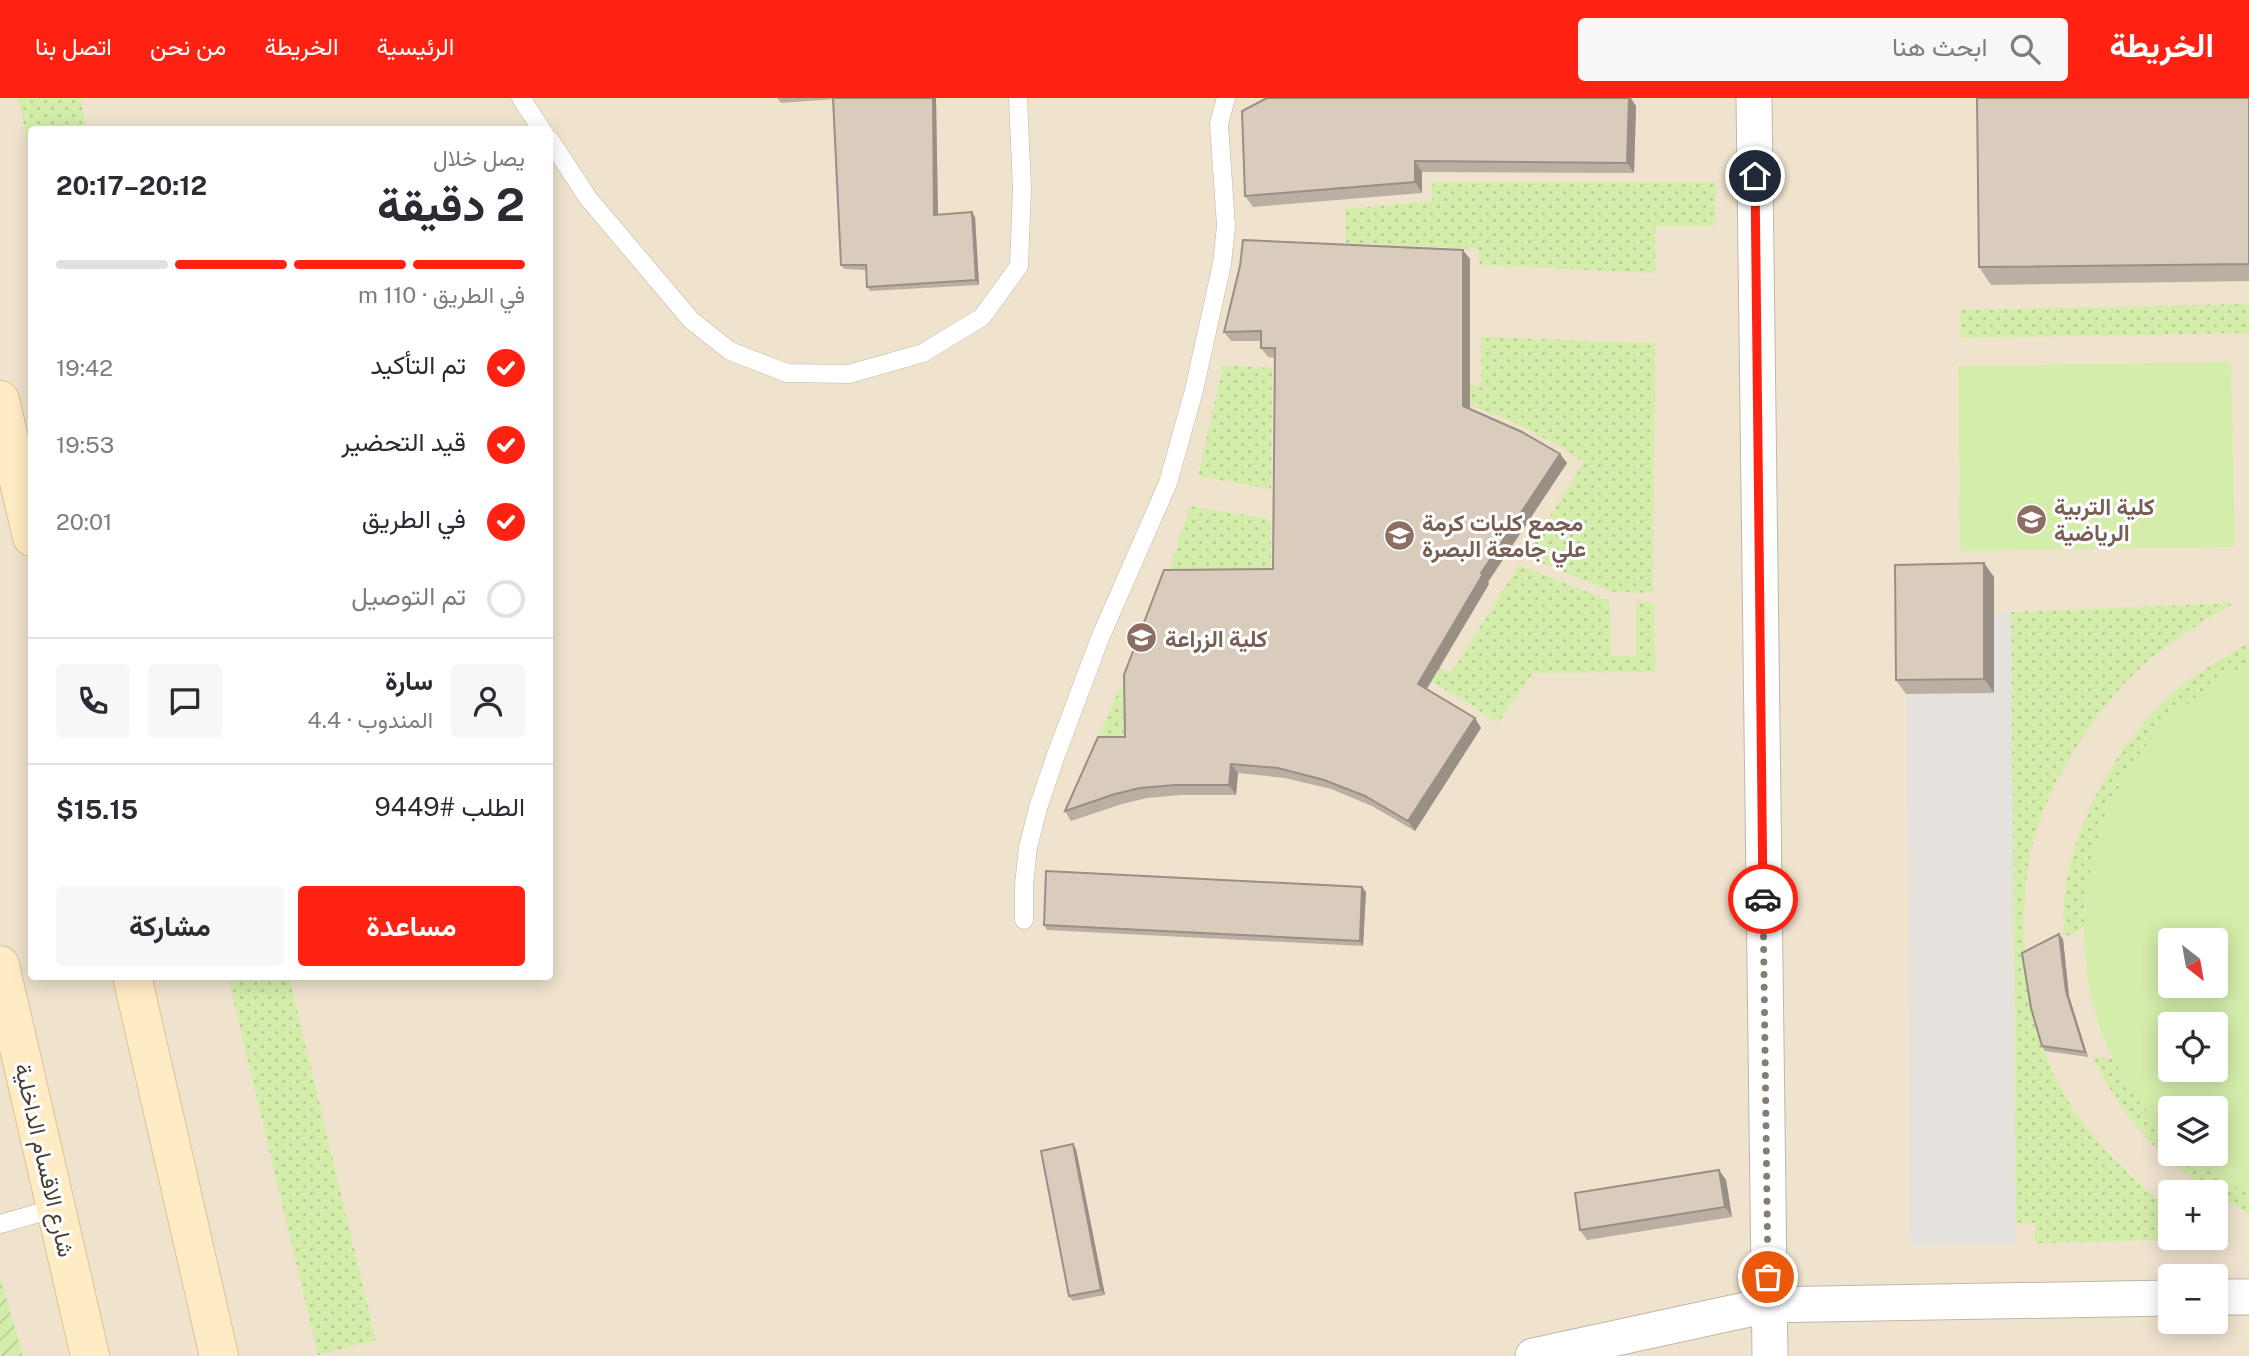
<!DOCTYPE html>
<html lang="ar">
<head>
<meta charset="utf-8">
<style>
  body { margin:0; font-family:"Public Sans",Vazirmatn,sans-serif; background:#f7f7f7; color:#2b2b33; direction:rtl; height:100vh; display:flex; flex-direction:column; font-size:26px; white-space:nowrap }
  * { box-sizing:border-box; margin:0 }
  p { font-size:23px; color:#7c7c81 }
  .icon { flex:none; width:38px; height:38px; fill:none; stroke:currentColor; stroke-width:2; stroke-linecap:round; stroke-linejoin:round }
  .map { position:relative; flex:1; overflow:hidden; direction:ltr }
  .drawer { position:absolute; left:28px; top:28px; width:525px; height:854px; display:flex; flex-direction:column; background:#fff; border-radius:7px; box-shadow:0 4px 18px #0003; direction:rtl }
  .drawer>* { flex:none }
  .needle { width:46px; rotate:149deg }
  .controls { position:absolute; left:2158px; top:830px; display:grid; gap:14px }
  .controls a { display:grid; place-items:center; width:70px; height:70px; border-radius:7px; background:#fff; box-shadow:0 4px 18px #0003; font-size:35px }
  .pin { position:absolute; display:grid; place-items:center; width:60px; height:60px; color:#fff; margin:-30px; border:4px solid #fff; border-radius:50%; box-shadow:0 2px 7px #0007 }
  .courier { position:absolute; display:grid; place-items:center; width:70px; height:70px; margin:-35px; border:5px solid #ff2212; border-radius:50%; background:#fff; color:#222; box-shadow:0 2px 9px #0007 }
  .summary em { font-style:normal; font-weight:700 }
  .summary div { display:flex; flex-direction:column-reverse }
  .summary { display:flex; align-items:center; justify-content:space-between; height:119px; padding:0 28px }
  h1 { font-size:46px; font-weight:700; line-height:52px }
  .bar { display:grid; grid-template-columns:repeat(4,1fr); gap:10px 7px; align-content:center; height:84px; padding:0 28px }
  .bar i { height:9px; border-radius:5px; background:#e1e1e2 }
  .bar .selected { background:#ff2212 }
  .bar p { grid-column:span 4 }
  .line { display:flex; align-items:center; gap:18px; padding:0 28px; border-top:2px solid #e1e1e2 }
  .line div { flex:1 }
  .round { display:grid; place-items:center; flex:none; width:74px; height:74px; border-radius:7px; background:#f7f7f7 }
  ol { padding:0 28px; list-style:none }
  li { display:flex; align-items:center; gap:21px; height:77px }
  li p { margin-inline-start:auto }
  li .icon { padding:7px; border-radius:50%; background:#ff2212; color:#fff; stroke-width:4 }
  li:last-child { color:#7c7c81 }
  li i { width:38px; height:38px; border:4px solid #e1e1e2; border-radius:50% }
  .cta { display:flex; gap:14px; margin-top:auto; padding:14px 28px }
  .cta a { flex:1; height:80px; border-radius:7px; background:#ff2212; color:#fff; font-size:28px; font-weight:700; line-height:80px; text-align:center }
  .cta a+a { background:#f7f7f7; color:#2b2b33 }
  header { display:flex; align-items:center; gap:42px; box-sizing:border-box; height:98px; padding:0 35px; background:#ff2212; color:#fff }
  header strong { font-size:33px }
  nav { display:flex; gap:38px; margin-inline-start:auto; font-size:24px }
  .search { width:490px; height:63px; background:#f7f7f7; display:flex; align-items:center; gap:18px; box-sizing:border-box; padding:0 24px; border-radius:7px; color:#7c7c81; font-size:26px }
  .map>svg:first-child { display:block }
</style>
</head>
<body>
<header>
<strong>الخريطة</strong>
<div class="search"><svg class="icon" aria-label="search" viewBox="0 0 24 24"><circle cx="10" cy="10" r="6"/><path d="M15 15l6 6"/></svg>ابحث هنا</div>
<nav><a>الرئيسية</a><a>الخريطة</a><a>من نحن</a><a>اتصل بنا</a></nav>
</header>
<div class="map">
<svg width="2249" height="1258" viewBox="0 0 2249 1258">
  <defs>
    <pattern id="grass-dots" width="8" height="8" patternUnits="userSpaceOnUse" patternTransform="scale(1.75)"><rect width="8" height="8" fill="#d4edaa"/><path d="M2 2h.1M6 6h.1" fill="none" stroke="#b8cc93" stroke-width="1.8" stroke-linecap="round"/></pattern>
    <pattern id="garden-furrows" width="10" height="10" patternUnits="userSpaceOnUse" patternTransform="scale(1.75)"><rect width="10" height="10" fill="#d4edaa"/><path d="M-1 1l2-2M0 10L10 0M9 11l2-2" fill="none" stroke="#b8cc93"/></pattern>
  </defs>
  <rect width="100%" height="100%" fill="#f4efe6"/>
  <!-- education -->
  <path fill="#efe3ce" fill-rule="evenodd" d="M0 0H2249V1258H0ZM32 32H550V878H32ZM2170 842H2216V887H2170ZM2170 926H2216V971H2170ZM2170 1010H2216V1055H2170ZM2170 1094H2216V1139H2170ZM2170 1178H2216V1223H2170Z"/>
  <!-- grass -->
  <g fill="url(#grass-dots)">
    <polygon points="18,0 80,0 87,31 32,32 31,58"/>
    <polygon points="1432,84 1716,84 1715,128 1655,128 1655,175 1480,167 1479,151 1346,145 1345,111 1432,103"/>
    <polygon points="2249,206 2249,235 1961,240 1960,212"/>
    <polygon points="1481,239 1655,245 1653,495 1614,494 1525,458 1584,364 1560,349 1516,325 1472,308 1412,293 1358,262 1481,289"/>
    <polygon points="1223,267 1272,270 1271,391 1198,378"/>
    <polygon points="1190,408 1270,421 1271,471 1169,473"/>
    <polygon points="1519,467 1610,503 1611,558 1636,558 1636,504 1654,505 1655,574 1533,575 1498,625 1463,602 1430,583 1400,548 1451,575"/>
    <path d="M2234 505C2197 526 2161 549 2131 579 2092 617 2048 688 2034 741 2016 808 2023 896 2047 961 2070 1021 2120 1072 2170 1111V1139H2215L2218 1141 2035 1145V1125H2016L2011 514Z"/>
    <path d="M2249 545V565L2200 596 2159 631 2109 712 2093 762 2084 810V830L2063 840C2064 828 2063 815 2064 803 2072 727 2112 655 2165 602 2189 578 2220 562 2249 545Z"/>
    <polygon points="1122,584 1124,639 1099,638"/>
    <polygon points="228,879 289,879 376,1242 318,1257"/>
    <path d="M2092 958 2114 961C2127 991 2148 1016 2170 1041V1055H2186L2202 1069 2249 1096V1116L2216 1096V1094C2204 1092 2193 1081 2183 1074 2144 1043 2114 1003 2092 958Z"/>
  </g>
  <!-- garden -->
  <polygon fill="url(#garden-furrows)" points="0,1178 23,1258 0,1258"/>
  <!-- pitch -->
  <g fill="#d4edaa" fill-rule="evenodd">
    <polygon points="2231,264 2235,449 1960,453 1958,268"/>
    <path d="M2249 565V1096L2202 1069 2186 1055H2216V1010H2170V1041C2141 1008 2115 972 2100 930 2066 833 2089 706 2160 631 2185 605 2217 582 2249 565ZM2170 842H2216V887H2170ZM2170 926H2216V971H2170Z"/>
  </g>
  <!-- parking -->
  <polygon fill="#e5e2de" points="2011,514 2016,1146 1911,1148 1906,596 1993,595 1994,515"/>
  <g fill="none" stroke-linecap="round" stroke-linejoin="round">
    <defs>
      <g id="lane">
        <polyline points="521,0 542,32"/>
        <polyline points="550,42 588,100 691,222 730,253 787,275 849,276 923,255 982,219 1019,168 1022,91 1018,0"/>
        <polyline points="1024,822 1024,787 1028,749 1039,707 1056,657 1100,540 1168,385 1194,292 1222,166 1226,128 1219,26 1226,0"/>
        <polyline points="0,1126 56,1110"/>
      </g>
      <g id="street">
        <polyline points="1754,0 1770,1258"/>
        <polyline points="2216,1199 2249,1199"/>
        <polyline points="1533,1258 1768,1207 2170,1200"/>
      </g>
      <g id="secondary">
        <polyline points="0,302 32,439"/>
        <polyline points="0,867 90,1258"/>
        <polyline points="132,878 219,1258"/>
      </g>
    </defs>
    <!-- lane casing -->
    <use href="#lane" stroke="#c1b6a7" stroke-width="19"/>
    <!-- street casing -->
    <use href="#street" stroke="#c1b6a7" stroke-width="37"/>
    <!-- secondary casing -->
    <use href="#secondary" stroke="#dcc393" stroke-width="40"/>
    <!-- lane -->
    <use href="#lane" stroke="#fff" stroke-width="18"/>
    <!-- street -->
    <use href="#street" stroke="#fff" stroke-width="35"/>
    <!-- secondary -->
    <use href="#secondary" stroke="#ffecc5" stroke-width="38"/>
  </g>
  <!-- wall -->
  <g fill="#bbafa3">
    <polygon points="777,0 936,0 938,117 975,119 979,187 870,193 867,189 866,172 844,171 841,167 834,1 781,5"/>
    <polygon points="2249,0 2249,183 1991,187 1979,169"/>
    <polygon points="1636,8 1634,75 1422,74 1422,95 1253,109 1245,98"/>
    <polygon points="1470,161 1470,311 1560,356 1567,365 1488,484 1489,486 1427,591 1475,620 1481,630 1415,733 1372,708 1331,691 1285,680 1238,675 1236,697 1181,697 1147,700 1122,706 1071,723 1065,713 1125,639 1273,471 1275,260 1268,259 1261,250 1261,243 1231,243 1224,234"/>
    <polygon points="1984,465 1994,479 1994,595 1906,596 1896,582"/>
    <polygon points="1366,794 1363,848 1047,832 1044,827"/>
    <polygon points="2063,841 2069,898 2088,959 2045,953 2042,948"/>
    <polygon points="1076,1051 1105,1197 1073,1203 1069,1198"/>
    <polygon points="1726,1082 1732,1119 1587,1142 1580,1132"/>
  </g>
  <!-- shaded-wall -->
  <g fill="#998f84">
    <polygon points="933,0 936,0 938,122 934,117"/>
    <polygon points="1629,0 1631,0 1636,8 1634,75 1627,65"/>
    <polygon points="1415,63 1422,74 1422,95 1415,84"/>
    <polygon points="972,114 975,119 979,187 976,182"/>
    <polygon points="1463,152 1470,161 1470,318 1463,308"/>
    <polygon points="1560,356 1567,365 1488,484 1489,486 1424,595 1418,586 1481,475"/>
    <polygon points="1984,465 1994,479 1994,595 1984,581"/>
    <polygon points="1475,620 1481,630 1415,733 1408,723"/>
    <polygon points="1231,666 1238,675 1236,697 1229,687"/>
    <polygon points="1362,789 1366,794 1363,848 1360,843"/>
    <polygon points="2059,836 2063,841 2069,898 2088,959 2085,954 2066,893"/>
    <polygon points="1073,1046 1076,1051 1105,1197 1101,1192"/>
    <polygon points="1719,1072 1726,1082 1732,1119 1725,1109"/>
  </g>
  <!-- building -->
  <g fill="#daccbd" stroke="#998f84" stroke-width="2">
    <polygon points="833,0 933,0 934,117 972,114 976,182 867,189 866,167 841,167"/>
    <polygon points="1267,0 1629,0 1627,65 1415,63 1415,84 1245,98 1242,13"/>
    <polygon points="1977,0 2249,0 2249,166 1979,169"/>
    <polygon points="1243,142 1463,152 1463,308 1522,334 1560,356 1481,475 1483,476 1418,586 1475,620 1408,723 1365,698 1324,682 1278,670 1231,666 1229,687 1175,687 1140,690 1115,696 1065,713 1098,639 1125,639 1124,577 1164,472 1273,471 1275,250 1261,250 1261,233 1224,234 1240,168"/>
    <polygon points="1984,465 1984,581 1896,582 1895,467"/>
    <polygon points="1046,773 1362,789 1360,843 1044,827"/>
    <polygon points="2059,836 2066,893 2085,954 2042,948 2031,910 2022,855"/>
    <polygon points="1073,1046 1101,1192 1069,1198 1041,1053"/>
    <polygon points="1719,1072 1725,1109 1580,1132 1575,1095"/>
  </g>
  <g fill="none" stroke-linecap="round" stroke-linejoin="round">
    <!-- done -->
    <polyline stroke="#847d72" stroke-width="7" stroke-dasharray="0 12.6" points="1763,801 1768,1179"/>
    <!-- route -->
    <polyline stroke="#ff2212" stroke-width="9" points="1755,78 1763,801"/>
  </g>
  <!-- icons -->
  <defs>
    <symbol id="university-disc" viewBox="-11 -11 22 22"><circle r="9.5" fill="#8d6e63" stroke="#fff"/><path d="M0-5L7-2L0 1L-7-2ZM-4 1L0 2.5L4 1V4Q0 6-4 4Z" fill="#fff"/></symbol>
  </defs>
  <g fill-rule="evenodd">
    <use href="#university-disc" x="2014" y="404" width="35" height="35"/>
    <use href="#university-disc" x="1382" y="420" width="35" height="35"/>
    <use href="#university-disc" x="1124" y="522" width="35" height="35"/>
  </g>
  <g text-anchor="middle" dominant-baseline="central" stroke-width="6" stroke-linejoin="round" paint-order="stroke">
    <!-- education labels -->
    <g font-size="23" font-weight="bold" fill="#785e54" stroke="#fff" text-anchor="start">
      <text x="2054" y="408">كلية التربية<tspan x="2054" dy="26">الرياضية</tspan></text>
      <text x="1422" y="424">مجمع كليات كرمة<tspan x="1422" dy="26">علي جامعة البصرة</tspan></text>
      <text x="1165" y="540">كلية الزراعة</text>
    </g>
    <!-- street labels -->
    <g font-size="23" fill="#483f34" stroke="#fff">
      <text transform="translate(45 1062) rotate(77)">شارع الاقسام الداخلية</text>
    </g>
  </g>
</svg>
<div class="controls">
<a><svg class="needle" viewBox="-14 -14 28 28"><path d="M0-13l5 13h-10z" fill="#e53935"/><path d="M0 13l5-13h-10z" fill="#7c7c81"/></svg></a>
<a><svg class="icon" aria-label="locate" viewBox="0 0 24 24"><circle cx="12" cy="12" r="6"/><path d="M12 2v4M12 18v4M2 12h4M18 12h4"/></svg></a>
<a><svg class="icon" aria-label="layers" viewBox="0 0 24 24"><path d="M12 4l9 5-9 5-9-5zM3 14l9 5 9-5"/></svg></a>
<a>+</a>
<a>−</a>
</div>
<div class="pin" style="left:1768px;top:1179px;background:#ea580c"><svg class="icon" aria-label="bag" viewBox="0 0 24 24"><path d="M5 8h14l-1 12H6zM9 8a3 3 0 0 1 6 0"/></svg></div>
<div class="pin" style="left:1755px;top:78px;background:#1f2937"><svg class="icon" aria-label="home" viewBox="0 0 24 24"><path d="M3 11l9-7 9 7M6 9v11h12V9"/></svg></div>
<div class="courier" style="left:1763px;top:801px"><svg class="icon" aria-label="car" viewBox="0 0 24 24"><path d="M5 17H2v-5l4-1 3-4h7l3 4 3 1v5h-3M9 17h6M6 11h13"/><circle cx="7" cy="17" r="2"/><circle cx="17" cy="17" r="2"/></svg></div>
<section class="drawer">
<div class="summary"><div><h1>2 دقيقة</h1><p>يصل خلال</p></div><em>20:12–20:17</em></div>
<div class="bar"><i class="selected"></i><i class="selected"></i><i class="selected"></i><i></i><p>في الطريق · 110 m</p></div>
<ol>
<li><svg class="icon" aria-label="check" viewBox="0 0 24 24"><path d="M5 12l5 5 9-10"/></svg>تم التأكيد<p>19:42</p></li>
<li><svg class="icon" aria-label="check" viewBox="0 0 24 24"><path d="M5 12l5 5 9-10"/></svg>قيد التحضير<p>19:53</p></li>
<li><svg class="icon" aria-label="check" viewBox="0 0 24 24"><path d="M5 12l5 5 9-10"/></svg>في الطريق<p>20:01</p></li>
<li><i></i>تم التوصيل</li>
</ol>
<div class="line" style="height:126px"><a class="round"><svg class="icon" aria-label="person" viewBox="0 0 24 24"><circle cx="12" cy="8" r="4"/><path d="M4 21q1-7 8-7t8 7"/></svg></a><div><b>سارة</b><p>المندوب · 4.4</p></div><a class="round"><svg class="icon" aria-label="chat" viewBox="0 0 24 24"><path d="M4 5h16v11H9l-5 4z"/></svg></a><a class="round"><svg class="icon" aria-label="phone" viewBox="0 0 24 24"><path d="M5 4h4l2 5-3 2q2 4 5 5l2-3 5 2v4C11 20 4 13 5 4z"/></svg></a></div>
<div class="line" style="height:91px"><div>الطلب #9449</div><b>$15.15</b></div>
<div class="cta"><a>مساعدة</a><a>مشاركة</a></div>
</section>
</div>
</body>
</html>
